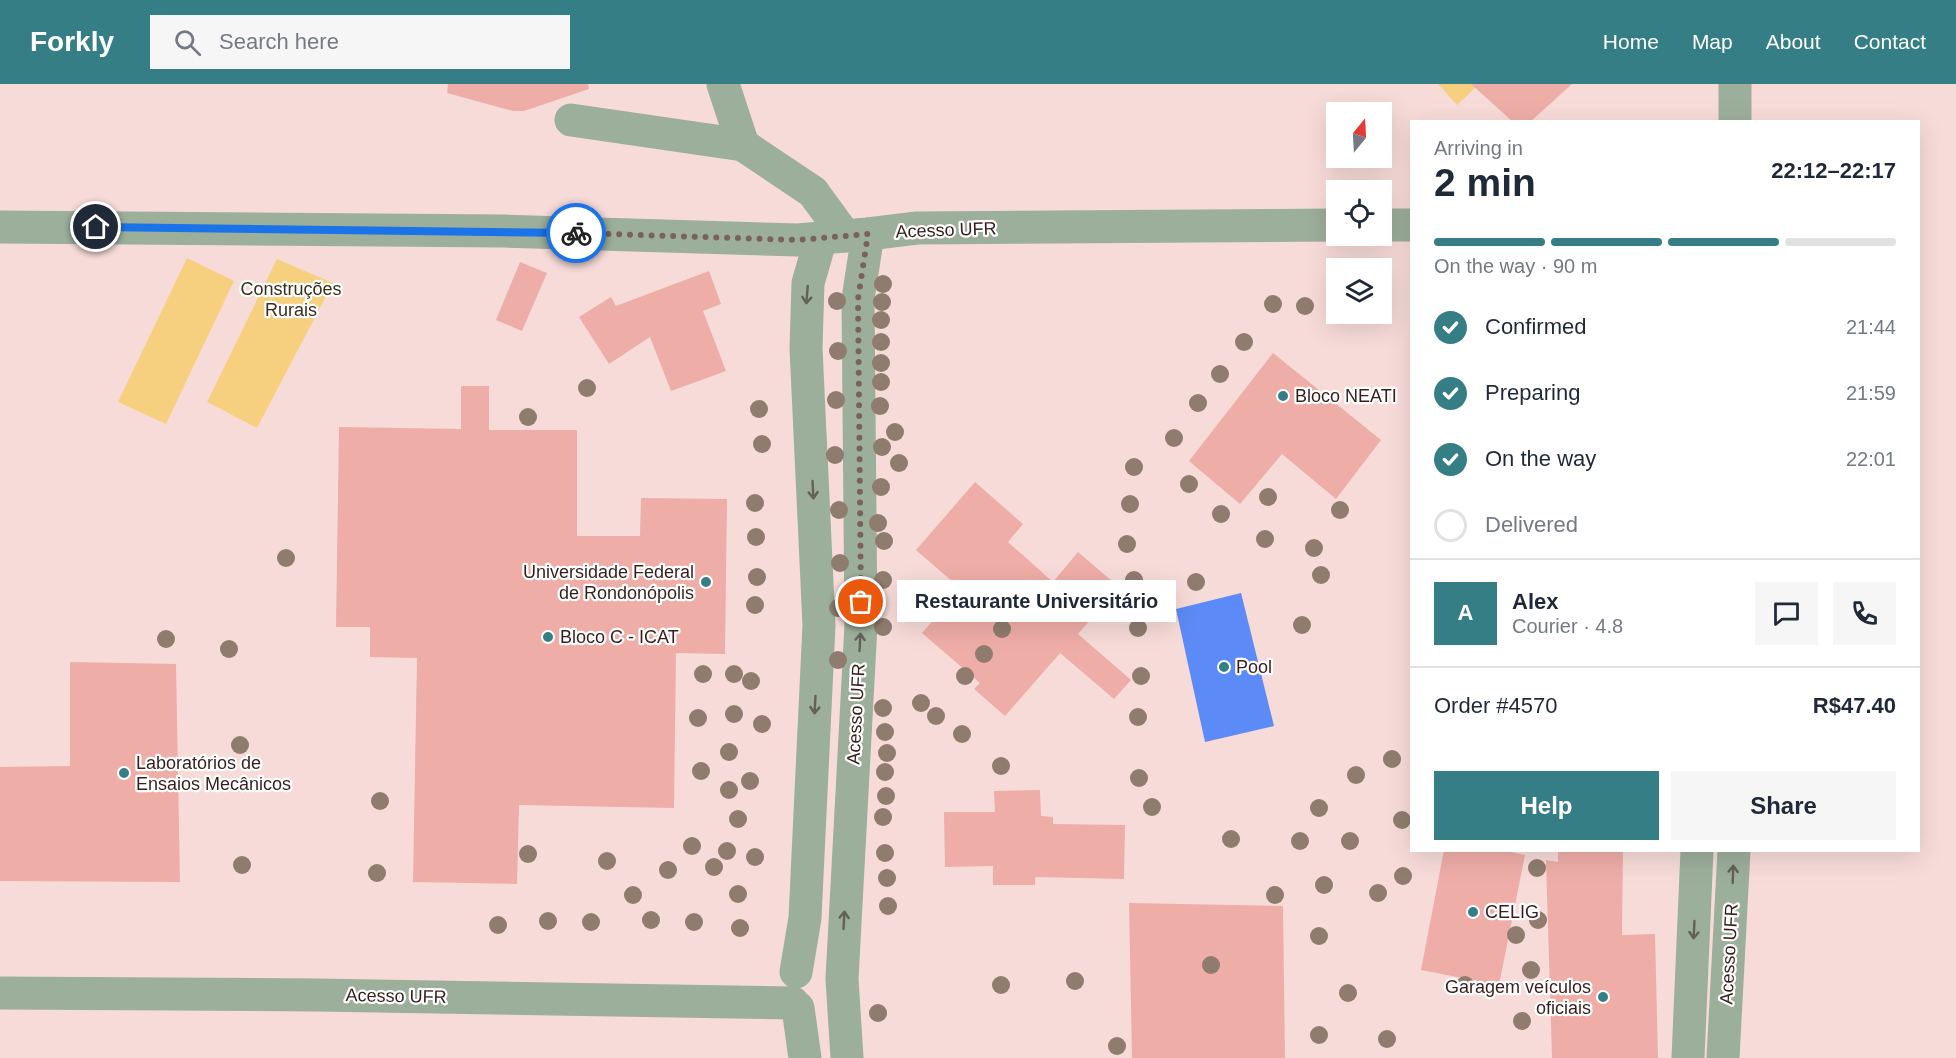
<!DOCTYPE html>
<html lang="en">
<head>
<meta charset="utf-8">
<style>
  body { margin:0; font-family:Arial,sans-serif; background:#f6f6f7; color:#1f2937; height:100vh; display:flex; flex-direction:column; font-size:22px; white-space:nowrap }
  * { box-sizing:border-box; margin:0 }
  p { font-size:20px; color:#747a83 }
  .icon { flex:none; width:33px; height:33px; fill:none; stroke:currentColor; stroke-width:2; stroke-linecap:round; stroke-linejoin:round }
  .map { position:relative; flex:1; overflow:hidden }
  .panel { position:absolute; left:1410px; top:36px; width:510px; height:732px; display:flex; flex-direction:column; background:#fff; border-radius:0px; box-shadow:0 6px 24px #0002 }
  .panel>* { flex:none }
  .needle { width:39px; rotate:18deg }
  .tools { position:absolute; left:1326px; top:18px; display:grid; gap:12px }
  .tools a { display:grid; place-items:center; width:66px; height:66px; border-radius:0px; background:#fff; box-shadow:0 6px 24px #0002; font-size:30px }
  .pin { position:absolute; display:grid; place-items:center; width:51px; height:51px; color:#fff; margin:-26px; border:3px solid #fff; border-radius:50%; box-shadow:0 2px 6px #0007 }
  .courier { position:absolute; display:grid; place-items:center; width:60px; height:60px; margin:-30px; border:4px solid #1a73e8; border-radius:50%; background:#fff; color:#222; box-shadow:0 2px 8px #0007 }
  .bubble { position:absolute; height:42px; border-radius:0px; background:#fff; box-shadow:0 6px 24px #0002; font-size:20px; font-weight:700; line-height:42px; text-align:center }
  .summary em { font-style:normal; font-weight:700 }
  .summary div { display:flex; flex-direction:column-reverse }
  .summary { display:flex; align-items:center; justify-content:space-between; height:102px; padding:0 24px }
  h1 { font-size:39px; font-weight:700; line-height:45px }
  .bar { display:grid; grid-template-columns:repeat(4,1fr); gap:9px 6px; align-content:center; height:72px; padding:0 24px }
  .bar i { height:8px; border-radius:4px; background:#e0e1e3 }
  .bar .active { background:#367e86 }
  .bar p { grid-column:span 4 }
  .line { display:flex; align-items:center; gap:15px; padding:0 24px; border-top:2px solid #e0e1e3 }
  .line div { flex:1 }
  .round { display:grid; place-items:center; flex:none; width:63px; height:63px; border-radius:0px; background:#f6f6f7 }
  ol { padding:0 24px; list-style:none }
  li { display:flex; align-items:center; gap:18px; height:66px }
  li p { margin-inline-start:auto }
  li .icon { padding:6px; border-radius:50%; background:#367e86; color:#fff; stroke-width:4 }
  li:last-child { color:#747a83 }
  li i { width:33px; height:33px; border:3px solid #e0e1e3; border-radius:50% }
  .primary-button { display:flex; gap:12px; margin-top:auto; padding:12px 24px }
  .primary-button a { flex:1; height:69px; border-radius:0px; background:#367e86; color:#fff; font-size:24px; font-weight:700; line-height:69px; text-align:center }
  .primary-button a+a { background:#f6f6f7; color:#1f2937 }
  header { display:flex; align-items:center; gap:36px; box-sizing:border-box; height:84px; padding:0 30px; background:#367e86; color:#fff }
  header strong { font-size:28px }
  nav { display:flex; gap:33px; margin-inline-start:auto; font-size:21px }
  .search { width:420px; height:54px; background:#f6f6f7; display:flex; align-items:center; gap:15px; box-sizing:border-box; padding:0 21px; border-radius:0px; color:#747a83; font-size:22px }
  .map>svg:first-child { display:block }
</style>
</head>
<body>
<header>
<strong>Forkly</strong>
<div class="search"><svg class="icon" aria-label="search" viewBox="0 0 24 24"><circle cx="10" cy="10" r="6"/><path d="M15 15l6 6"/></svg>Search here</div>
<nav><a>Home</a><a>Map</a><a>About</a><a>Contact</a></nav>
</header>
<div class="map">
<svg width="1956" height="974" viewBox="0 0 1956 974">
  <rect width="100%" height="100%" fill="#f7dbd8"/>
  <!-- green -->
  <g fill="#f7d07f">
    <polygon points="1438,0 1479,0 1457,21"/>
    <polygon points="187,174 234,197 166,340 118,318"/>
    <polygon points="277,175 333,199 257,344 207,318"/>
  </g>
  <!-- water -->
  <polygon fill="#5c8bf7" points="1241,509 1274,642 1205,658 1176,525"/>
  <!-- building -->
  <g fill="#efada7">
    <polygon points="448,0 588,0 589,5 524,27 513,27 447,9"/>
    <polygon points="1471,0 1572,0 1530,38 1513,38"/>
    <polygon points="520,178 547,189 522,247 496,236"/>
    <polygon points="709,187 721,220 703,227 726,287 671,307 650,253 609,280 579,233 611,213 616,222"/>
    <polygon points="1273,269 1381,356 1336,415 1282,370 1240,420 1189,377"/>
    <polygon points="461,302 489,302 489,346 577,346 577,452 640,452 641,414 727,415 725,570 676,569 674,724 519,721 517,800 413,798 417,574 370,573 370,543 336,543 339,343 461,345"/>
    <polygon points="975,398 1023,440 1008,458 1053,498 1078,468 1119,503 1078,550 1131,596 1114,615 1060,569 1005,632 974,605 980,599 922,549 961,505 916,466"/>
    <polygon points="70,578 176,580 180,798 0,797 0,683 70,682"/>
    <polygon points="1040,706 1041,732 1053,733 1053,740 1125,741 1124,795 1035,793 1035,801 993,801 993,782 945,783 944,728 995,728 994,707"/>
    <polygon points="1444,766 1501,766 1525,771 1499,901 1421,886"/>
    <polygon points="1558,766 1623,766 1622,851 1655,850 1658,974 1552,974 1546,776 1558,778"/>
    <polygon points="1129,819 1283,822 1285,974 1132,974"/>
  </g>
  <g fill="none" stroke-linecap="round" stroke-linejoin="round">
    <!-- minor -->
    <g stroke="#9caf9b" stroke-width="33">
      <polyline points="723,0 743,61"/>
      <polyline points="571,36 743,61 813,108 845,152"/>
      <polyline points="1735,38 1735,0"/>
      <polyline points="1382,141 1412,141"/>
      <polyline points="0,143 503,147 798,156 868,150 917,144 1336,141"/>
      <polyline points="796,888 805,834 819,541 806,264 808,199 821,154"/>
      <polyline points="0,909 317,911 793,919"/>
      <polyline points="798,924 805,974"/>
      <polyline points="847,974 842,895 861,541 858,215 868,150"/>
      <polyline points="1688,974 1697,766"/>
      <polyline points="1723,974 1734,766"/>
    </g>
  </g>
  <!-- trees -->
  <g fill="#8f7c6e">
    <circle cx="883" cy="200" r="9"/>
    <circle cx="837" cy="217" r="9"/>
    <circle cx="882" cy="218" r="9"/>
    <circle cx="1273" cy="220" r="9"/>
    <circle cx="1305" cy="222" r="9"/>
    <circle cx="881" cy="236" r="9"/>
    <circle cx="881" cy="258" r="9"/>
    <circle cx="1244" cy="258" r="9"/>
    <circle cx="838" cy="267" r="9"/>
    <circle cx="881" cy="279" r="9"/>
    <circle cx="1220" cy="290" r="9"/>
    <circle cx="881" cy="298" r="9"/>
    <circle cx="587" cy="304" r="9"/>
    <circle cx="836" cy="316" r="9"/>
    <circle cx="1198" cy="319" r="9"/>
    <circle cx="880" cy="322" r="9"/>
    <circle cx="759" cy="325" r="9"/>
    <circle cx="528" cy="333" r="9"/>
    <circle cx="895" cy="348" r="9"/>
    <circle cx="1174" cy="354" r="9"/>
    <circle cx="762" cy="360" r="9"/>
    <circle cx="882" cy="363" r="9"/>
    <circle cx="835" cy="371" r="9"/>
    <circle cx="899" cy="379" r="9"/>
    <circle cx="1134" cy="383" r="9"/>
    <circle cx="1189" cy="400" r="9"/>
    <circle cx="881" cy="403" r="9"/>
    <circle cx="1268" cy="413" r="9"/>
    <circle cx="755" cy="419" r="9"/>
    <circle cx="1130" cy="420" r="9"/>
    <circle cx="839" cy="426" r="9"/>
    <circle cx="1340" cy="426" r="9"/>
    <circle cx="1221" cy="430" r="9"/>
    <circle cx="878" cy="439" r="9"/>
    <circle cx="756" cy="453" r="9"/>
    <circle cx="1265" cy="455" r="9"/>
    <circle cx="884" cy="457" r="9"/>
    <circle cx="1127" cy="460" r="9"/>
    <circle cx="1314" cy="464" r="9"/>
    <circle cx="286" cy="474" r="9"/>
    <circle cx="840" cy="479" r="9"/>
    <circle cx="1321" cy="491" r="9"/>
    <circle cx="757" cy="493" r="9"/>
    <circle cx="883" cy="496" r="9"/>
    <circle cx="1134" cy="496" r="9"/>
    <circle cx="1196" cy="498" r="9"/>
    <circle cx="755" cy="521" r="9"/>
    <circle cx="838" cy="524" r="9"/>
    <circle cx="1302" cy="541" r="9"/>
    <circle cx="883" cy="543" r="9"/>
    <circle cx="1138" cy="544" r="9"/>
    <circle cx="1002" cy="545" r="9"/>
    <circle cx="166" cy="555" r="9"/>
    <circle cx="229" cy="565" r="9"/>
    <circle cx="984" cy="570" r="9"/>
    <circle cx="838" cy="576" r="9"/>
    <circle cx="703" cy="590" r="9"/>
    <circle cx="734" cy="590" r="9"/>
    <circle cx="965" cy="592" r="9"/>
    <circle cx="1141" cy="592" r="9"/>
    <circle cx="751" cy="597" r="9"/>
    <circle cx="921" cy="619" r="9"/>
    <circle cx="883" cy="624" r="9"/>
    <circle cx="734" cy="630" r="9"/>
    <circle cx="936" cy="632" r="9"/>
    <circle cx="1138" cy="633" r="9"/>
    <circle cx="698" cy="634" r="9"/>
    <circle cx="762" cy="640" r="9"/>
    <circle cx="885" cy="648" r="9"/>
    <circle cx="962" cy="650" r="9"/>
    <circle cx="240" cy="661" r="9"/>
    <circle cx="729" cy="668" r="9"/>
    <circle cx="887" cy="669" r="9"/>
    <circle cx="1392" cy="675" r="9"/>
    <circle cx="1001" cy="682" r="9"/>
    <circle cx="701" cy="687" r="9"/>
    <circle cx="885" cy="688" r="9"/>
    <circle cx="1356" cy="691" r="9"/>
    <circle cx="1139" cy="694" r="9"/>
    <circle cx="750" cy="697" r="9"/>
    <circle cx="729" cy="706" r="9"/>
    <circle cx="886" cy="712" r="9"/>
    <circle cx="380" cy="717" r="9"/>
    <circle cx="1152" cy="723" r="9"/>
    <circle cx="1319" cy="724" r="9"/>
    <circle cx="883" cy="733" r="9"/>
    <circle cx="738" cy="735" r="9"/>
    <circle cx="1402" cy="736" r="9"/>
    <circle cx="1231" cy="755" r="9"/>
    <circle cx="1300" cy="757" r="9"/>
    <circle cx="1350" cy="757" r="9"/>
    <circle cx="692" cy="762" r="9"/>
    <circle cx="727" cy="767" r="9"/>
    <circle cx="885" cy="769" r="9"/>
    <circle cx="528" cy="770" r="9"/>
    <circle cx="755" cy="773" r="9"/>
    <circle cx="607" cy="777" r="9"/>
    <circle cx="242" cy="781" r="9"/>
    <circle cx="714" cy="783" r="9"/>
    <circle cx="1537" cy="784" r="9"/>
    <circle cx="668" cy="786" r="9"/>
    <circle cx="377" cy="789" r="9"/>
    <circle cx="1403" cy="792" r="9"/>
    <circle cx="887" cy="794" r="9"/>
    <circle cx="1324" cy="801" r="9"/>
    <circle cx="1378" cy="809" r="9"/>
    <circle cx="738" cy="810" r="9"/>
    <circle cx="633" cy="811" r="9"/>
    <circle cx="1275" cy="811" r="9"/>
    <circle cx="888" cy="822" r="9"/>
    <circle cx="651" cy="836" r="9"/>
    <circle cx="1538" cy="836" r="9"/>
    <circle cx="548" cy="837" r="9"/>
    <circle cx="591" cy="838" r="9"/>
    <circle cx="694" cy="838" r="9"/>
    <circle cx="498" cy="841" r="9"/>
    <circle cx="740" cy="844" r="9"/>
    <circle cx="1516" cy="851" r="9"/>
    <circle cx="1319" cy="852" r="9"/>
    <circle cx="1211" cy="881" r="9"/>
    <circle cx="1531" cy="886" r="9"/>
    <circle cx="1075" cy="897" r="9"/>
    <circle cx="1001" cy="901" r="9"/>
    <circle cx="1465" cy="901" r="9"/>
    <circle cx="1348" cy="909" r="9"/>
    <circle cx="878" cy="929" r="9"/>
    <circle cx="1522" cy="937" r="9"/>
    <circle cx="1319" cy="951" r="9"/>
    <circle cx="1387" cy="955" r="9"/>
    <circle cx="1117" cy="962" r="9"/>
  </g>
  <!-- one-way arrows -->
  <defs><path id="oneway-shaft" d="M-6 0H5M1.5-3L5.5 0L1.5 3" fill="none" stroke-width="1.6" stroke-linecap="round" stroke-linejoin="round" transform="scale(1.5)"/></defs>
  <g stroke="#656056">
    <use href="#oneway-shaft" transform="translate(807 211) rotate(95)"/>
    <use href="#oneway-shaft" transform="translate(813 406) rotate(87)"/>
    <use href="#oneway-shaft" transform="translate(860 558) rotate(-87)"/>
    <use href="#oneway-shaft" transform="translate(815 621) rotate(93)"/>
    <use href="#oneway-shaft" transform="translate(1733 790) rotate(-88)"/>
    <use href="#oneway-shaft" transform="translate(844 836) rotate(-87)"/>
    <use href="#oneway-shaft" transform="translate(1694 846) rotate(93)"/>
  </g>
  <g fill="none" stroke-linecap="round" stroke-linejoin="round">
    <!-- done -->
    <polyline stroke="#7b615e" stroke-width="6" stroke-dasharray="0 10.8" points="576,149 798,156 868,150 858,215 861,518"/>
    <!-- route -->
    <polyline stroke="#1a73e8" stroke-width="8" points="96,143 576,149"/>
  </g>
  <!-- markers -->
  <g fill="#367e86" stroke="#fff" stroke-width="2">
    <circle cx="1283" cy="312" r="6"/>
    <circle cx="706" cy="498" r="6"/>
    <circle cx="548" cy="553" r="6"/>
    <circle cx="1224" cy="583" r="6"/>
    <circle cx="124" cy="689" r="6"/>
    <circle cx="1473" cy="828" r="6"/>
    <circle cx="1603" cy="913" r="6"/>
  </g>
  <g text-anchor="middle" dominant-baseline="central" stroke-width="4.5" stroke-linejoin="round" paint-order="stroke">
    <!-- street labels -->
    <g font-size="18" fill="#381f1d" stroke="#fff">
      <text transform="translate(946 146) rotate(-2)">Acesso UFR</text>
      <text transform="translate(856 630) rotate(-87)">Acesso UFR</text>
      <text transform="translate(1729 870) rotate(-87)">Acesso UFR</text>
      <text transform="translate(396 912) rotate(1)">Acesso UFR</text>
    </g>
    <!-- park labels -->
    <g font-size="18" fill="#3a2f18" stroke="#fff">
      <text x="291" y="205">Construções<tspan x="291" dy="21">Rurais</tspan></text>
    </g>
    <!-- poi labels -->
    <g font-size="18" fill="#381f1d" stroke="#fff" text-anchor="start">
      <text x="1295" y="312">Bloco NEATI</text>
      <text x="694" y="488" text-anchor="end">Universidade Federal<tspan x="694" dy="21">de Rondonópolis</tspan></text>
      <text x="560" y="553">Bloco C - ICAT</text>
      <text x="1236" y="583">Pool</text>
      <text x="136" y="679">Laboratórios de<tspan x="136" dy="21">Ensaios Mecânicos</tspan></text>
      <text x="1485" y="828">CELIG</text>
      <text x="1591" y="903" text-anchor="end">Garagem veículos<tspan x="1591" dy="21">oficiais</tspan></text>
    </g>
  </g>
</svg>
<div class="tools">
<a><svg class="needle" viewBox="-14 -14 28 28"><path d="M0-13l5 13h-10z" fill="#e53935"/><path d="M0 13l5-13h-10z" fill="#747a83"/></svg></a>
<a><svg class="icon" aria-label="locate" viewBox="0 0 24 24"><circle cx="12" cy="12" r="6"/><path d="M12 2v4M12 18v4M2 12h4M18 12h4"/></svg></a>
<a><svg class="icon" aria-label="layers" viewBox="0 0 24 24"><path d="M12 4l9 5-9 5-9-5zM3 14l9 5 9-5"/></svg></a>
</div>
<div class="pin" style="left:861px;top:518px;background:#ea580c"><svg class="icon" aria-label="bag" viewBox="0 0 24 24"><path d="M5 8h14l-1 12H6zM9 8a3 3 0 0 1 6 0"/></svg></div>
<div class="pin" style="left:96px;top:143px;background:#1f2937"><svg class="icon" aria-label="home" viewBox="0 0 24 24"><path d="M3 11l9-7 9 7M6 9v11h12V9"/></svg></div>
<div class="courier" style="left:576px;top:149px"><svg class="icon" aria-label="bike" viewBox="0 0 24 24"><circle cx="6" cy="16" r="4"/><circle cx="18" cy="16" r="4"/><path d="M6 16l4-8h5l3 8M10 8l3 8H6M13 5h3"/></svg></div>
<div class="bubble" style="left:897px;top:496px;width:279px">Restaurante Universitário</div>
<section class="panel">
<div class="summary"><div><h1>2 min</h1><p>Arriving in</p></div><em>22:12–22:17</em></div>
<div class="bar"><i class="active"></i><i class="active"></i><i class="active"></i><i></i><p>On the way · 90 m</p></div>
<ol>
<li><svg class="icon" aria-label="check" viewBox="0 0 24 24"><path d="M5 12l5 5 9-10"/></svg>Confirmed<p>21:44</p></li>
<li><svg class="icon" aria-label="check" viewBox="0 0 24 24"><path d="M5 12l5 5 9-10"/></svg>Preparing<p>21:59</p></li>
<li><svg class="icon" aria-label="check" viewBox="0 0 24 24"><path d="M5 12l5 5 9-10"/></svg>On the way<p>22:01</p></li>
<li><i></i>Delivered</li>
</ol>
<div class="line" style="height:108px"><b class="round" style="background:#367e86;color:#fff">A</b><div><b>Alex</b><p>Courier · 4.8</p></div><a class="round"><svg class="icon" aria-label="chat" viewBox="0 0 24 24"><path d="M4 5h16v11H9l-5 4z"/></svg></a><a class="round"><svg class="icon" aria-label="phone" viewBox="0 0 24 24"><path d="M5 4h4l2 5-3 2q2 4 5 5l2-3 5 2v4C11 20 4 13 5 4z"/></svg></a></div>
<div class="line" style="height:78px"><div>Order #4570</div><b>R$47.40</b></div>
<div class="primary-button"><a>Help</a><a>Share</a></div>
</section>
</div>
</body>
</html>
